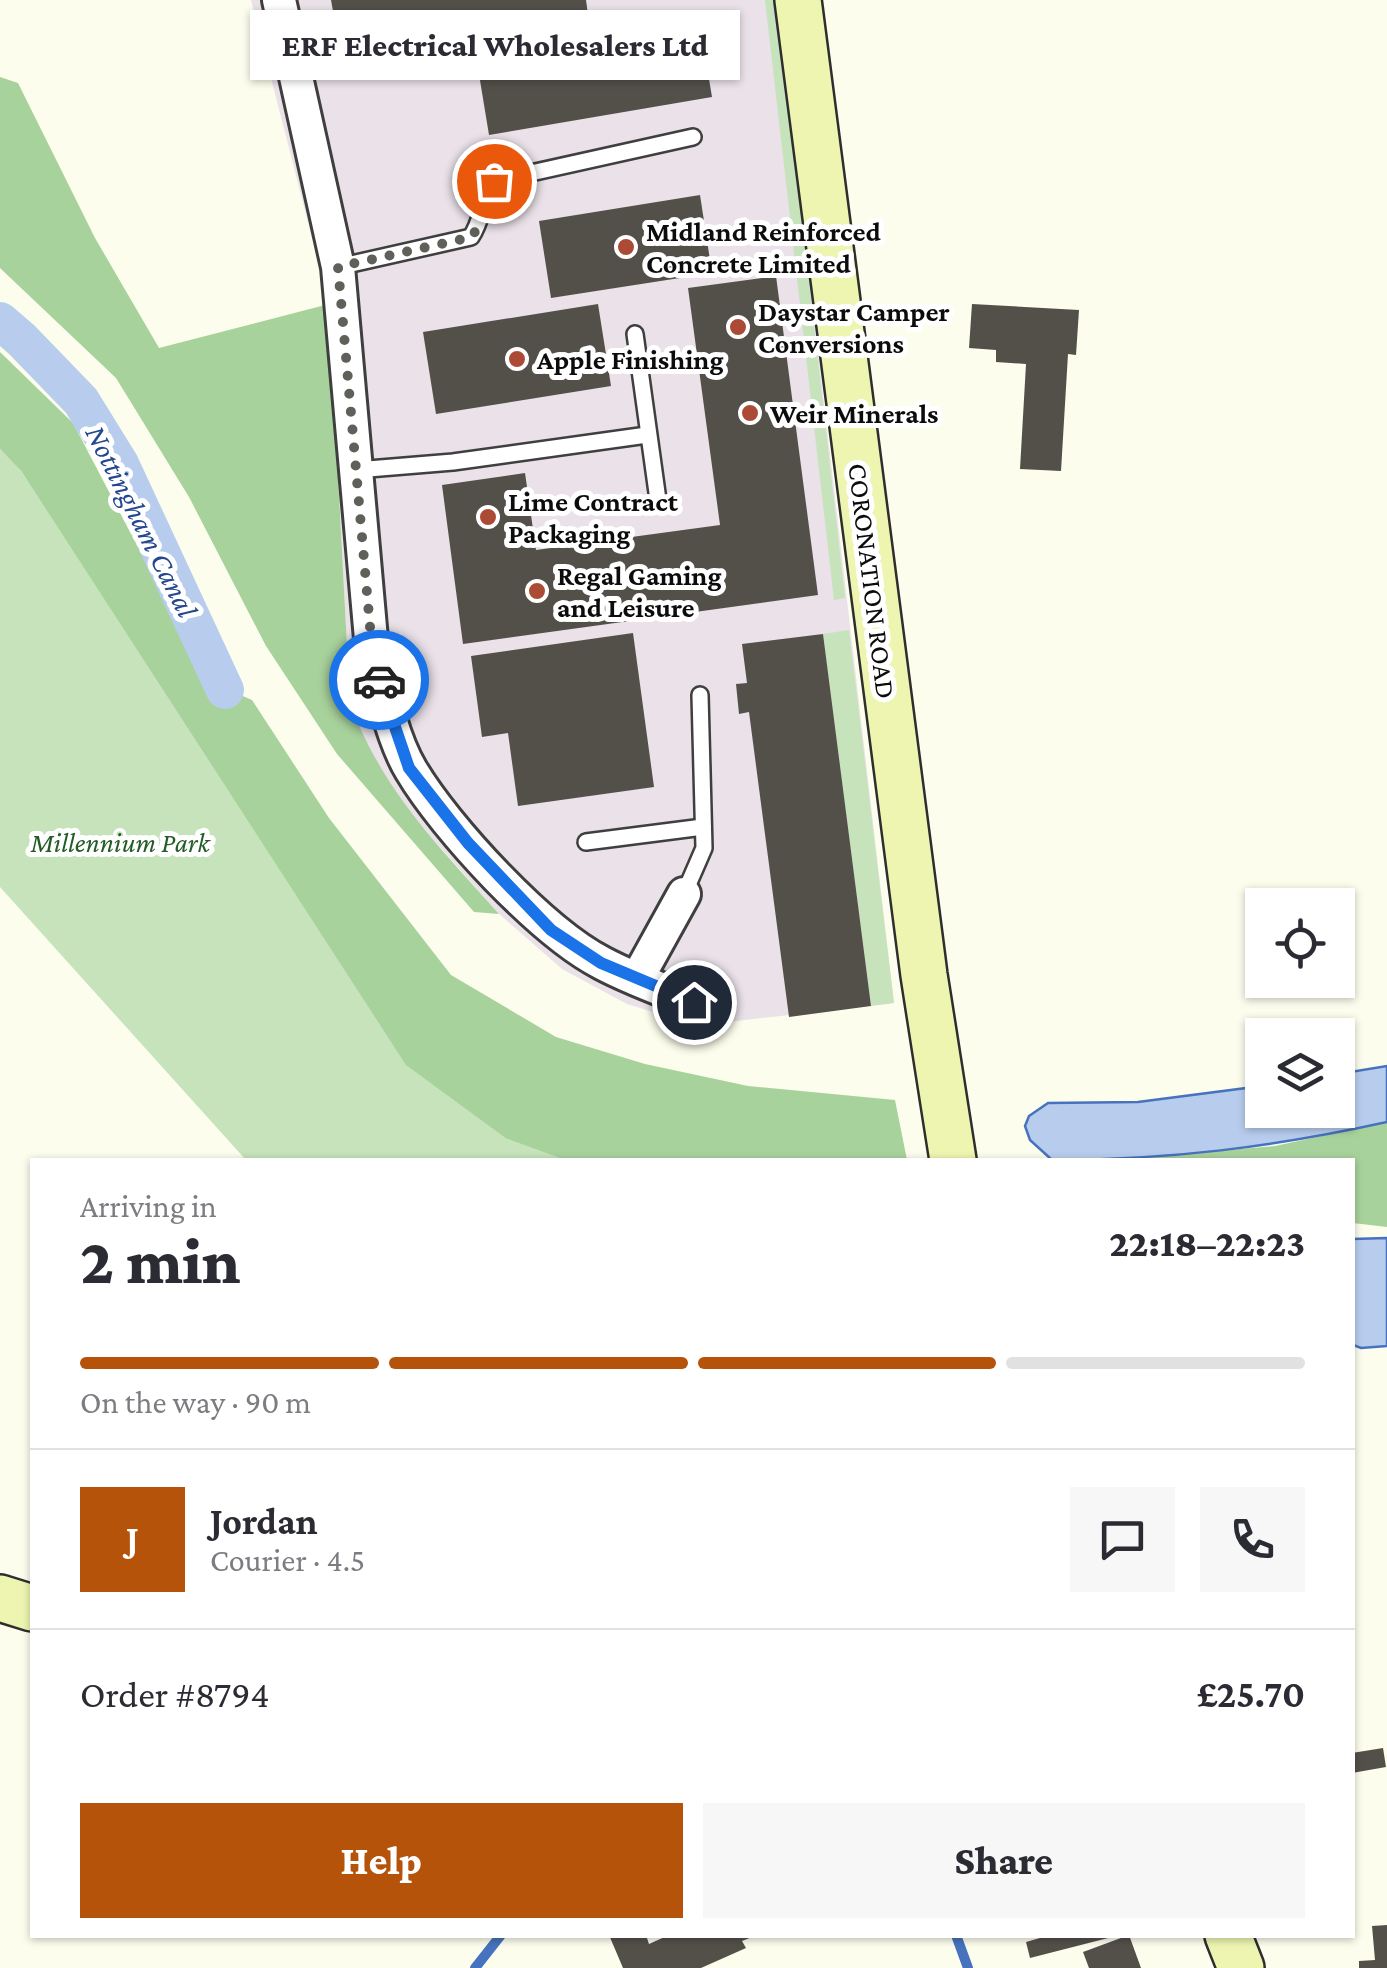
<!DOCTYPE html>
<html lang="en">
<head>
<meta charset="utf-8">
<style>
  body { margin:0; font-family:"Crimson Pro",serif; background:#f7f7f7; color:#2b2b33; height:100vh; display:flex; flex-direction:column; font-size:38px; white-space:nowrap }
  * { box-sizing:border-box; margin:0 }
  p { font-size:32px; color:#7c7c81 }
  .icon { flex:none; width:55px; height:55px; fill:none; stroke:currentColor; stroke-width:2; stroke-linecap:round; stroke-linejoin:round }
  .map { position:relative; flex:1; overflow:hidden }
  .side { position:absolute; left:30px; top:1158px; width:1325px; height:780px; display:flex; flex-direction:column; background:#fff; border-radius:0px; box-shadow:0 2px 8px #0004 }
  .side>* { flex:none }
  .controls { position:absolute; left:1245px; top:888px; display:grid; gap:20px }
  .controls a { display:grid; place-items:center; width:110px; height:110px; border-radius:0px; background:#fff; box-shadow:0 2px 8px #0004; font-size:50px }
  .pin { position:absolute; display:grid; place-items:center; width:85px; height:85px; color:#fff; margin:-42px; border:5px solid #fff; border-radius:50%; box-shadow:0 2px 10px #0007 }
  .courier { position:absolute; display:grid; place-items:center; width:100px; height:100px; margin:-50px; border:8px solid #1a73e8; border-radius:50%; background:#fff; color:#222; box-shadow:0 2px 12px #0007 }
  .bubble { position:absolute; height:70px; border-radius:0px; background:#fff; box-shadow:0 2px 8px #0004; font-size:32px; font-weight:800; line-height:70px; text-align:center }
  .overview em { font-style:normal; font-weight:800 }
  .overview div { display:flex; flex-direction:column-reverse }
  .overview { display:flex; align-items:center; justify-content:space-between; height:170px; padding:0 50px }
  h1 { font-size:65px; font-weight:800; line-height:75px }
  .bar { display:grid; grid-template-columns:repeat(4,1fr); gap:15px 10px; align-content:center; height:120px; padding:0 50px }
  .bar i { height:12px; border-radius:8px; background:#e1e1e2 }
  .bar .selected { background:#b45309 }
  .bar p { grid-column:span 4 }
  .line { display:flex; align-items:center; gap:25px; padding:0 50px; border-top:2px solid #e1e1e2 }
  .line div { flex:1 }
  .round { display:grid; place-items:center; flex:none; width:105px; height:105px; border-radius:0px; background:#f7f7f7 }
  .primary-button { display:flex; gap:20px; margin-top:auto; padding:20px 50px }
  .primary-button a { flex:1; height:115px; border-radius:0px; background:#b45309; color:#fff; font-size:40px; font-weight:800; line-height:115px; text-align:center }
  .primary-button a+a { background:#f7f7f7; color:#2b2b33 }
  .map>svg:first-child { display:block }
</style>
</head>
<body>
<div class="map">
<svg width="1387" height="1968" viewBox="0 0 1387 1968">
  <rect width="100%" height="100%" fill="#fcfded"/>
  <!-- industrial -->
  <polygon fill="#eae1e9" points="251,0 777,0 894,1003 719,1023 676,1019 627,1004 562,969 499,914 402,804 365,745 350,703 329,304"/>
  <!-- green -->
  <g fill="#c6e3bb">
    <polygon points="765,0 777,0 845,598 834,600"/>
    <polygon points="0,449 22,472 507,1139 565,1160 246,1160 0,887"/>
    <polygon points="849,630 894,1003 871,1006 823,634"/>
  </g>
  <!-- forest -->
  <g fill="#a8d29c">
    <path d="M0 77 18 83 95 238 159 348 329 304 350 703C383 792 438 845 499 914L474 912 337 754 266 646 189 497 116 378 0 268Z"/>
    <polygon points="0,352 73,423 208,681 252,700 329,818 451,975 556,1037 645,1064 748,1086 895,1100 907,1160 565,1160 507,1139 406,1065 22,472 0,449"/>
    <polygon points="1387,1122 1387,1227 1353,1223 1352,1160 1113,1160 1275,1146"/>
  </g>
  <!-- water -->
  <g fill="#b8cdee" stroke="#4772bd" stroke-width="2.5">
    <path d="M1387 1066V1122C1273 1147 1169 1160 1052 1160L1030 1140 1025 1126 1029 1116 1048 1103 1138 1102 1262 1086V1110H1338V1074Z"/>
    <polygon points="1387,1238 1387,1346 1361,1348 1353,1345 1353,1239"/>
  </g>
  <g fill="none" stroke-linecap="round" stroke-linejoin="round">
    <!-- stream -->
    <g stroke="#4772bd" stroke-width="10">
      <polyline points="956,1935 968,1968"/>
      <polyline points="475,1968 501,1935"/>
    </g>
    <!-- canal -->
    <polyline stroke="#b8cdee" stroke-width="38" points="0,321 22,340 81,401 120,464 225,690"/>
  </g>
  <!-- building -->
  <g fill="#53504a">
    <polygon points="331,0 586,0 588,15 341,56"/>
    <polygon points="699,19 712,97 489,135 476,56"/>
    <polygon points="700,195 712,273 551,298 539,221"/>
    <polygon points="776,276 818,595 463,644 442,485 525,473 536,550 720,525 688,288"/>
    <polygon points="598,304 611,386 436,414 423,332"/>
    <polygon points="972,304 1079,310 1076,355 1068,354 1061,471 1020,469 1026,364 996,362 996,350 969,348"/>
    <polygon points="633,633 654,787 518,806 508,733 482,737 471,656"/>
    <polygon points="823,634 871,1006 789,1017 749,712 739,714 736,684 747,683 742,644"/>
    <polygon points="1383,1748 1386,1767 1352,1773 1352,1753"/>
    <polygon points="1387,1925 1387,1968 1359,1968 1359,1961 1375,1960 1372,1926"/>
    <polygon points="609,1935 646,1935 649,1944 669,1935 757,1935 742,1941 746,1948 701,1968 623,1968"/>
    <polygon points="1040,1935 1116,1935 1116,1936 1030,1958 1026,1942 1040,1938"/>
    <polygon points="1129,1935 1141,1968 1089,1968 1083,1952"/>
  </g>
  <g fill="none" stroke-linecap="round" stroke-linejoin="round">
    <defs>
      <g id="lane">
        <path d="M338 267 471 237C483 219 482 199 495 181L693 137"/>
        <polyline points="635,334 658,500"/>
        <polyline points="356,470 453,462 647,435"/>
        <polyline points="586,842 703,827"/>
        <polyline points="684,894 704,848 700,695"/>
      </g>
      <g id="street">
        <path d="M279 0 338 267 371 639C378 676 391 737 411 770 446 829 542 932 602 963 632 979 663 990 694 1002"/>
        <polyline points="637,979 684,894"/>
      </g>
      <g id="secondary">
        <polyline points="798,0 924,975 953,1160"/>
        <polyline points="0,1598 32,1608"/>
        <polyline points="1228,1935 1241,1968"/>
      </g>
    </defs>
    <!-- lane casing -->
    <use href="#lane" stroke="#3f3f3f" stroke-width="20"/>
    <!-- street casing -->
    <use href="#street" stroke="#3f3f3f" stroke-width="38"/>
    <!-- secondary casing -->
    <use href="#secondary" stroke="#2e2e2e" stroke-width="50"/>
    <!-- lane -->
    <use href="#lane" stroke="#fff" stroke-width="15"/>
    <!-- street -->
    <use href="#street" stroke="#fff" stroke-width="32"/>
    <!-- secondary -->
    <use href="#secondary" stroke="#edf5b0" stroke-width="45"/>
  </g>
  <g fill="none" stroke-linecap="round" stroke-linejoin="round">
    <!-- done -->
    <path stroke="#60605b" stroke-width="10" stroke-dasharray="0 18" d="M379 680 371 638 338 267 472 237C483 219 482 199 494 181"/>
    <!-- route -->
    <polyline stroke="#1a73e8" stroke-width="12" points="379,680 409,768 468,843 551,930 601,963 694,1002"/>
  </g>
  <!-- markers -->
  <g fill="#ab4b35" stroke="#fff" stroke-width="4">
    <circle cx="626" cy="247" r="10"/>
    <circle cx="738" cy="327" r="10"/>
    <circle cx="517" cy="359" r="10"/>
    <circle cx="750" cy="413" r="10"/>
    <circle cx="488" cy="517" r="10"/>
    <circle cx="537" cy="591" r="10"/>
  </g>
  <g text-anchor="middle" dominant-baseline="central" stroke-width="10" stroke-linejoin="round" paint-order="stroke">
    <!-- poi labels -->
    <g font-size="28" font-weight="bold" fill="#0c0c0c" stroke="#fff" text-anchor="start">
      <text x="646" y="231">Midland Reinforced<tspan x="646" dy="32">Concrete Limited</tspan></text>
      <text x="758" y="311">Daystar Camper<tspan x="758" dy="32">Conversions</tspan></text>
      <text x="537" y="359">Apple Finishing</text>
      <text x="770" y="413">Weir Minerals</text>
      <text x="508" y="501">Lime Contract<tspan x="508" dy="32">Packaging</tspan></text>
      <text x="557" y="575">Regal Gaming<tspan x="557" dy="32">and Leisure</tspan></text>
    </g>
    <!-- street labels -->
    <g font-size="28" fill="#0c0c0c" stroke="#fff">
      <text transform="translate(872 581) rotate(83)">CORONATION ROAD</text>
    </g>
    <!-- park labels -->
    <g font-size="28" font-style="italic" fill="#245c26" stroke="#fff">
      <text x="120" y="842">Millennium Park</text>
    </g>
    <!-- water labels -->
    <g font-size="30" font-style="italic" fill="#25478e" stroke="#fff">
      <text transform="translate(142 521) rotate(63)">Nottingham Canal</text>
    </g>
  </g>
</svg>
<div class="controls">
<a><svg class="icon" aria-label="locate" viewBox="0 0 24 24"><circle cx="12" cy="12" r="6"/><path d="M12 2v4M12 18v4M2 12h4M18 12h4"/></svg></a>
<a><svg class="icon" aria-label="layers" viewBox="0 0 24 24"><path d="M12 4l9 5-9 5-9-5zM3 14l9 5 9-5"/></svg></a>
</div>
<div class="pin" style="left:494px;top:181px;background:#ea580c"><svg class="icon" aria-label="bag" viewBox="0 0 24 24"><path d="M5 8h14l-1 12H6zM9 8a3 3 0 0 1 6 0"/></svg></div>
<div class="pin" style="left:694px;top:1002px;background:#1f2937"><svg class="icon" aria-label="home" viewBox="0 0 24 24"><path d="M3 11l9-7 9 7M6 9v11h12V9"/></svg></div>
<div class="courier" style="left:379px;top:680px"><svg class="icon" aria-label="car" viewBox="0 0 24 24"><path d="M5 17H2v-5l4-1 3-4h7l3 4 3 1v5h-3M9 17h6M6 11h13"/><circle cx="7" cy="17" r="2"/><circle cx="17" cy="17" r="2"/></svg></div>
<div class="bubble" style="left:250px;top:10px;width:490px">ERF Electrical Wholesalers Ltd</div>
<section class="side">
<div class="overview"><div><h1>2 min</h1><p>Arriving in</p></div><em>22:18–22:23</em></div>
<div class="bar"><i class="selected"></i><i class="selected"></i><i class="selected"></i><i></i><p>On the way · 90 m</p></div>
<div class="line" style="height:180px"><b class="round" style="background:#b45309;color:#fff">J</b><div><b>Jordan</b><p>Courier · 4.5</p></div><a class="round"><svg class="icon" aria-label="chat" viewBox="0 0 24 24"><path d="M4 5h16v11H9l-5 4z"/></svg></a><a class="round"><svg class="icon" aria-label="phone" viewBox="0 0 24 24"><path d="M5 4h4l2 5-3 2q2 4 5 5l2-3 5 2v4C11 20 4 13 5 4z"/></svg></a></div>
<div class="line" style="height:130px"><div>Order #8794</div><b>£25.70</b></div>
<div class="primary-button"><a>Help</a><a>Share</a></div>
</section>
</div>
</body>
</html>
